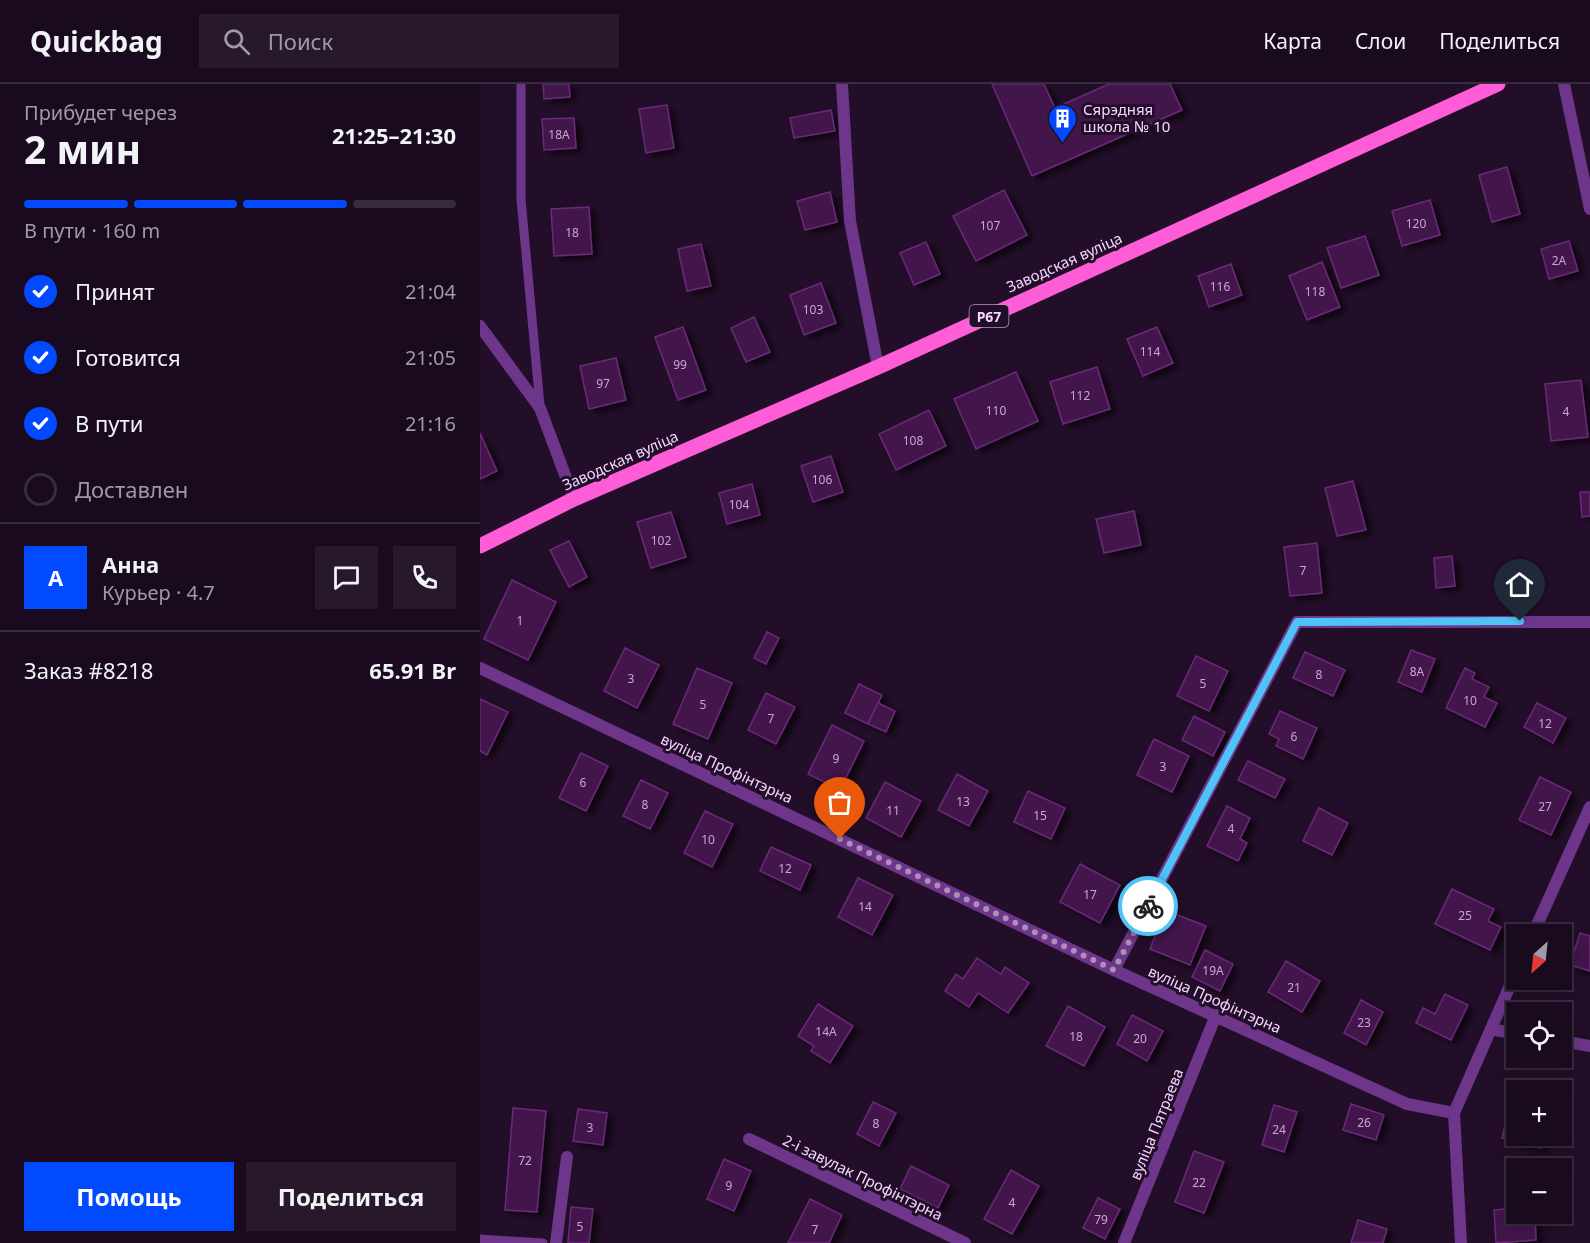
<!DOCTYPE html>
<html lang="ru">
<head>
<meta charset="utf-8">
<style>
  body { margin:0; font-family:"Noto Sans",sans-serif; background:#27182c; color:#f1f3f6; height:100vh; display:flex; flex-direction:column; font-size:22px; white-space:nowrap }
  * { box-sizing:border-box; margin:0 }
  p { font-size:20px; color:#9f9aa4 }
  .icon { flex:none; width:33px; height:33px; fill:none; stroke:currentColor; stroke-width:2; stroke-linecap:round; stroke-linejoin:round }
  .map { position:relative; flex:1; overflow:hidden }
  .panel { display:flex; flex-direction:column; background:#1a0a1f; width:480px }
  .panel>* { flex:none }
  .needle { width:39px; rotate:207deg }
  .buttons { position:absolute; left:1026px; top:840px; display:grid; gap:12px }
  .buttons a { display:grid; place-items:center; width:66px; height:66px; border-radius:0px; background:#1a0a1f; box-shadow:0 3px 15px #0003,0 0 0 2px #382b3d; font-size:30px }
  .pin { position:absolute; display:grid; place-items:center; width:51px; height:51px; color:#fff; margin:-62px -26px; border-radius:50% 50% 50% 0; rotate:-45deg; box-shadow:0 0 6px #0007 }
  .pin .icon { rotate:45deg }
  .courier { position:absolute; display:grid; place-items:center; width:60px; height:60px; margin:-30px; border:4px solid #4fc3f7; border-radius:50%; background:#fff; color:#222; box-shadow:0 2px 8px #0007 }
  .overview em { font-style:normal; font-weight:700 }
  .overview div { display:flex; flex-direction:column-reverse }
  .overview { display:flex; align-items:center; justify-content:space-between; height:102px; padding:0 24px }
  h1 { font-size:39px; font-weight:700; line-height:45px }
  .bar { display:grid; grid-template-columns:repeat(4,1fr); gap:9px 6px; align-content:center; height:72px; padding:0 24px }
  .bar i { height:8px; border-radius:4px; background:#382b3d }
  .bar .current { background:#014aff }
  .bar p { grid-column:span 4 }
  .line { display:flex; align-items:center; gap:15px; padding:0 24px; border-top:2px solid #382b3d }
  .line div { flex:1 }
  .round { display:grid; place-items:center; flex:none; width:63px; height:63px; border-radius:0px; background:#27182c }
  ol { padding:0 24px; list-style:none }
  li { display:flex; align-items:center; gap:18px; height:66px }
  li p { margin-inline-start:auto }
  li .icon { padding:6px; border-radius:50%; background:#014aff; color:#fff; stroke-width:4 }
  li:last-child { color:#9f9aa4 }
  li i { width:33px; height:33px; border:3px solid #382b3d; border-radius:50% }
  .primary-button { display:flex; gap:12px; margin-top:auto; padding:12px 24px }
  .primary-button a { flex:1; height:69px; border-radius:0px; background:#014aff; color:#fff; font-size:24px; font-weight:700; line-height:69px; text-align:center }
  .primary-button a+a { background:#27182c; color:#f1f3f6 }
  header { display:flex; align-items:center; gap:36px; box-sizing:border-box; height:84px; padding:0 30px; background:#1a0a1f; border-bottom:2px solid #382b3d }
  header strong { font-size:28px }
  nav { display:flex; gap:33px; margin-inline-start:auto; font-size:21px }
  .search { width:420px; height:54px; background:#27182c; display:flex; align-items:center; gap:15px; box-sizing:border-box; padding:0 21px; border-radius:0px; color:#9f9aa4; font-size:22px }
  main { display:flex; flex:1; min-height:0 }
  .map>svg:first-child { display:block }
</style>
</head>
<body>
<header>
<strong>Quickbag</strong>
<div class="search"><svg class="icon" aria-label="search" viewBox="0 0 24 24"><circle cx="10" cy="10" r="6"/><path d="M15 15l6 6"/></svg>Поиск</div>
<nav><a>Карта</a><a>Слои</a><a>Поделиться</a></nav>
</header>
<main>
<section class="panel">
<div class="overview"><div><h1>2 мин</h1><p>Прибудет через</p></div><em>21:25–21:30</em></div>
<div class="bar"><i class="current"></i><i class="current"></i><i class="current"></i><i></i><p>В пути · 160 m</p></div>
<ol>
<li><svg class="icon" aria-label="check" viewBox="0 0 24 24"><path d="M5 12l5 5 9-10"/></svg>Принят<p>21:04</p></li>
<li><svg class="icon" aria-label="check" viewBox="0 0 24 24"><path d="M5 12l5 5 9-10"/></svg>Готовится<p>21:05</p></li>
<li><svg class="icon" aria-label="check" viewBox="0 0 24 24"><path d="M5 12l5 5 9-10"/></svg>В пути<p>21:16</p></li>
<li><i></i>Доставлен</li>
</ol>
<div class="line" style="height:108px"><b class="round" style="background:#014aff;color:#fff">А</b><div><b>Анна</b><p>Курьер · 4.7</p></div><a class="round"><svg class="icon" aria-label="chat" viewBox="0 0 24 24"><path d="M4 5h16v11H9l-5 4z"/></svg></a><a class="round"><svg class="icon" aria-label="phone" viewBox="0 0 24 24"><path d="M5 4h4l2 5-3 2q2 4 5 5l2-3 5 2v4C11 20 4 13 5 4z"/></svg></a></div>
<div class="line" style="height:78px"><div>Заказ #8218</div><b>65.91 Br</b></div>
<div class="primary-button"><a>Помощь</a><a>Поделиться</a></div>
</section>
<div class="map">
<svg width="1110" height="1159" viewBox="0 0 1110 1159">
  <defs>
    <filter id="shadow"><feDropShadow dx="6" dy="4" stdDeviation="3" flood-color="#0009"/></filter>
  </defs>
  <rect width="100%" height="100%" fill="#230e29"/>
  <!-- building -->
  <g fill="#42194b" stroke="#6a2979" stroke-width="1.5" filter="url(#shadow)">
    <polygon points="63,0 89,0 90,13 64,15"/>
    <polygon points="512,0 564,0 575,24 629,0 690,0 702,26 552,92"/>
    <polygon points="187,21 194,64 166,69 159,25"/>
    <polygon points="351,26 355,47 314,54 310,34"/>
    <polygon points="94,34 96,64 64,66 62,35"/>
    <polygon points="1027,83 1040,130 1012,138 999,91"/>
    <polygon points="524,106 547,151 496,177 473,132"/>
    <polygon points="350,108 357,138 325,146 317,117"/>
    <polygon points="950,116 960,151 922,162 912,127"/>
    <polygon points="109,123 112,170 74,172 71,125"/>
    <polygon points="885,152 899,191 861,204 847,164"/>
    <polygon points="1089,157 1098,187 1069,195 1061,165"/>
    <polygon points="446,158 460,190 434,201 420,169"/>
    <polygon points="221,160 231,202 207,207 198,165"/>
    <polygon points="842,178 860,223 827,236 809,192"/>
    <polygon points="751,180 762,211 729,223 718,192"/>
    <polygon points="341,199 356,239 324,251 310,211"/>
    <polygon points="274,233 290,268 266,278 251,244"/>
    <polygon points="203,243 226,306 198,316 175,253"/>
    <polygon points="677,243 693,279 663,292 647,255"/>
    <polygon points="136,274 146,316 109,325 100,282"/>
    <polygon points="617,283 630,325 583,340 570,298"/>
    <polygon points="536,288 558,337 496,365 474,315"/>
    <polygon points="1101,296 1108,353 1071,357 1065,300"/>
    <polygon points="449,326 466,362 416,386 399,350"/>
    <polygon points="0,349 17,387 0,395"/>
    <polygon points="351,372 363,408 333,418 321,382"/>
    <polygon points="873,397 886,446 857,452 845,404"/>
    <polygon points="272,400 280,431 247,440 239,409"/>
    <polygon points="1100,408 1110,408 1110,432 1102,433"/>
    <polygon points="654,427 661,461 624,469 616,435"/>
    <polygon points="191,428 206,473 171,484 157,438"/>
    <polygon points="89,457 107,493 89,503 70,466"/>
    <polygon points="837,459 842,509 810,512 804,463"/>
    <polygon points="972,472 975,502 956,504 954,474"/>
    <polygon points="32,496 76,518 48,576 4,555"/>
    <polygon points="287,548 299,554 286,580 274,574"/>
    <polygon points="145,564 179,581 157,624 124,607"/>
    <polygon points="931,566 955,575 942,608 918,598"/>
    <polygon points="825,568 865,586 853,612 813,594"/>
    <polygon points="716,572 748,587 729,627 697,612"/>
    <polygon points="217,584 252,599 228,655 193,640"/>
    <polygon points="985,584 995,589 992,595 1009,603 1004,613 1017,619 1005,643 966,624"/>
    <polygon points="379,600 402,611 388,640 365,629"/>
    <polygon points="286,609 315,623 296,660 268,646"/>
    <polygon points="0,615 28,628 7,671 0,667"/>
    <polygon points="398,619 415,627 406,648 388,640"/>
    <polygon points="1057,619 1086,634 1073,659 1044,643"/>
    <polygon points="800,627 837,644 823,675 796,662 799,655 789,650"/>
    <polygon points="714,632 745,648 733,672 702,656"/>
    <polygon points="352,641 384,657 360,706 328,690"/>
    <polygon points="674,655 709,672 692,708 657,691"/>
    <polygon points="101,669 128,682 106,727 79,714"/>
    <polygon points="768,677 805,695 795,714 758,696"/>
    <polygon points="477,690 508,707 489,742 458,726"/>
    <polygon points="1060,693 1091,708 1071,751 1039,736"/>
    <polygon points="161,696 188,709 170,745 143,732"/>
    <polygon points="405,698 441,717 421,753 386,734"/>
    <polygon points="548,707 585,724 571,755 534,738"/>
    <polygon points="747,722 770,734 760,755 767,759 758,777 727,762"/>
    <polygon points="839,724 868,739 852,771 823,757"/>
    <polygon points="225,727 253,740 232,783 204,769"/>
    <polygon points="291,763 331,781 320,806 280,787"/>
    <polygon points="600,780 640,801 620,839 580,818"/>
    <polygon points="378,794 413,811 392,851 358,833"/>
    <polygon points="972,805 1014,825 1008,837 1021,843 1010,866 955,840"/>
    <polygon points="685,826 726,842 710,881 670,865"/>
    <polygon points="1100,849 1110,852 1110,887 1090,881"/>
    <polygon points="725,866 753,880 740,907 712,893"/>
    <polygon points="497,874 521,890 525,883 549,899 528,929 498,909 489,923 465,907 476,890 483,895"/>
    <polygon points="806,877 840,897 822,928 788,908"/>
    <polygon points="965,910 988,921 971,956 936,939 943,924 955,930"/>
    <polygon points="881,916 903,928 886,961 864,949"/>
    <polygon points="338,920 373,942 350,979 331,967 334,962 318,952"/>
    <polygon points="588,922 625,943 604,982 566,962"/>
    <polygon points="652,931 683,947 667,977 637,960"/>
    <polygon points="393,1018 416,1029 399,1062 377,1050"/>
    <polygon points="871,1020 904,1031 896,1056 863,1046"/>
    <polygon points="794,1021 817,1028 804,1068 782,1061"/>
    <polygon points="33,1024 66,1027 57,1128 25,1126"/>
    <polygon points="98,1025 127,1029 123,1061 93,1057"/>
    <polygon points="1029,1025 1036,1027 1036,1052 1064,1052 1061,1064 1022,1054"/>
    <polygon points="714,1067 744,1078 724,1129 695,1118"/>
    <polygon points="244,1075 271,1087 254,1127 227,1115"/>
    <polygon points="431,1082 469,1101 458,1124 420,1105"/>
    <polygon points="531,1086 559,1102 532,1150 504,1135"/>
    <polygon points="618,1114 640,1125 625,1155 603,1144"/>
    <polygon points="330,1115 362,1131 349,1159 308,1159"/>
    <polygon points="91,1123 113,1125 109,1159 88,1159"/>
    <polygon points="1036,1124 1036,1130 1055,1130 1056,1156 1016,1159 1014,1126"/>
    <polygon points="878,1136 907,1145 903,1159 871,1159"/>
  </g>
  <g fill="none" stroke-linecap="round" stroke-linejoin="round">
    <!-- service -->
    <g stroke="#6d368b" stroke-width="9">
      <polyline points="41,0 41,115 60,322"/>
      <polyline points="0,1155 63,1159"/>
    </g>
    <!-- minor -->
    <g stroke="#6d368b" stroke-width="12">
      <polyline points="362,0 370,137 398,283"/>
      <polyline points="1084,0 1110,125"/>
      <polyline points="0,242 60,324 94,415"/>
      <polyline points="0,584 634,886 927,1020 974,1029"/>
      <polyline points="1053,850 1110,723"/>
      <polyline points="634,886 817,538 1110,538"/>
      <polyline points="1011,945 1036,950"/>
      <polyline points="1082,957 1110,962"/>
      <polyline points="269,1055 485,1159"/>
      <polyline points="76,1159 87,1073"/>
      <polyline points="644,1159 736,931"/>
      <polyline points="981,1159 974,1029 1036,888"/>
    </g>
    <!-- primary -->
    <polyline stroke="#ff5cd8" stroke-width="15" points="0,462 94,415 398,283 1018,0"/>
  </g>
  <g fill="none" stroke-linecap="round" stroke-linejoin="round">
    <!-- done -->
    <polyline stroke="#ab8fb4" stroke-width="6" stroke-dasharray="0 10.8" points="360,755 634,886 668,822"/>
    <!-- route -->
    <polyline stroke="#4fc3f7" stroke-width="8" points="668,822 817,538 1040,537"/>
  </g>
  <!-- icons -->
  <defs>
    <symbol id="building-pin" viewBox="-11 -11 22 30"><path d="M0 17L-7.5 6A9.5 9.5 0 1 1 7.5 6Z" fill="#014aff" stroke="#230e29"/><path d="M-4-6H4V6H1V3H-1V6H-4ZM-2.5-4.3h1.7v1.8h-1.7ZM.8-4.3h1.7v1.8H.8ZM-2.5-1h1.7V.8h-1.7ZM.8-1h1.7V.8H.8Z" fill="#fff"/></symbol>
  </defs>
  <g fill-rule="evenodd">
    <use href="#building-pin" x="566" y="18" width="33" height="45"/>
  </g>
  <g text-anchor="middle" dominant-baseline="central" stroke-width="6" stroke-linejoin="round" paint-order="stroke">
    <!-- number labels -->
    <g font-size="12" fill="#c8a6d2">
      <text x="79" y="50">18А</text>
      <text x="936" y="139">120</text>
      <text x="510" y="141">107</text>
      <text x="92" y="148">18</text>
      <text x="1079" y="176">2А</text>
      <text x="740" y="202">116</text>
      <text x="835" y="207">118</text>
      <text x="333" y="225">103</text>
      <text x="670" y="267">114</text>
      <text x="200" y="280">99</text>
      <text x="123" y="299">97</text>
      <text x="600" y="311">112</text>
      <text x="516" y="326">110</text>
      <text x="1086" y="327">4</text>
      <text x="433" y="356">108</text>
      <text x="342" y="395">106</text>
      <text x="259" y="420">104</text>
      <text x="181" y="456">102</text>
      <text x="823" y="486">7</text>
      <text x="40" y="536">1</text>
      <text x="937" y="587">8А</text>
      <text x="839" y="590">8</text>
      <text x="151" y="594">3</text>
      <text x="723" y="599">5</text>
      <text x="990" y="616">10</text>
      <text x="223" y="620">5</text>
      <text x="291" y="634">7</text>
      <text x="1065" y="639">12</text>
      <text x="814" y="652">6</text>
      <text x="356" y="674">9</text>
      <text x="683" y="682">3</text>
      <text x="103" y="698">6</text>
      <text x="483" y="717">13</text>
      <text x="165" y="720">8</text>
      <text x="1065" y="722">27</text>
      <text x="413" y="726">11</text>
      <text x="560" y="731">15</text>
      <text x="751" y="744">4</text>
      <text x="228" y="755">10</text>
      <text x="305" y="784">12</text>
      <text x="610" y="810">17</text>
      <text x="385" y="822">14</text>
      <text x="985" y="831">25</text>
      <text x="733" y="886">19А</text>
      <text x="814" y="903">21</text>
      <text x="884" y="938">23</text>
      <text x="346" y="947">14А</text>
      <text x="596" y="952">18</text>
      <text x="660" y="954">20</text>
      <text x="884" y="1038">26</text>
      <text x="396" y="1039">8</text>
      <text x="110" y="1043">3</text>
      <text x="799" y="1045">24</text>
      <text x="45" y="1076">72</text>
      <text x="719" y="1098">22</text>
      <text x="249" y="1101">9</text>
      <text x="532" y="1118">4</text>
      <text x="621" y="1135">79</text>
      <text x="100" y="1142">5</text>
      <text x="335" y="1145">7</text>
    </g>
    <!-- shield labels -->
    <rect fill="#230e29" stroke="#b599bf" stroke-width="1.5" x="489.5" y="221" width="39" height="22" rx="4.5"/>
    <g font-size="14" font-weight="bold" fill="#f4d5ff">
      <text x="509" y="232">Р67</text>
    </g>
    <!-- poi labels -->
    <g font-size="15" fill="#f4d5ff" stroke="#230e29" text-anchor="start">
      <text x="603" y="25">Сярэдняя<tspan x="603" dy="17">школа № 10</tspan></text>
    </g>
    <!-- street labels -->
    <g font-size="15" fill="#f4d5ff" stroke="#230e29">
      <text transform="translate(584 178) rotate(-24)">Заводская вуліца</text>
      <text transform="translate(140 376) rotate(-24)">Заводская вуліца</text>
      <text transform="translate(247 684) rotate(25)">вуліца Профінтэрна</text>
      <text transform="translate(735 915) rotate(24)">вуліца Профінтэрна</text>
      <text transform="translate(676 1040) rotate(-68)">вуліца Пятраева</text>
      <text transform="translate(383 1093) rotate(26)">2-і завулак Профінтэрна</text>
    </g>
  </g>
</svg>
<div class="buttons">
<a><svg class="needle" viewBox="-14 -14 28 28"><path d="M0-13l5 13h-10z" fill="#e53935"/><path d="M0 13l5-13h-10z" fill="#9f9aa4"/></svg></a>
<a><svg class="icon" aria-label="locate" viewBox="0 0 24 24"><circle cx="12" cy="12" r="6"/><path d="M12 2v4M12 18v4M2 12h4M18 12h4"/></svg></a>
<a>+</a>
<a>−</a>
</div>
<div class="pin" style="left:360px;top:755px;background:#ea580c"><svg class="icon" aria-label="bag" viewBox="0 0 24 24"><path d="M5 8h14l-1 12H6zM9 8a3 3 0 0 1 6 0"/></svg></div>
<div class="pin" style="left:1040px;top:537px;background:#1f2937"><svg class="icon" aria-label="home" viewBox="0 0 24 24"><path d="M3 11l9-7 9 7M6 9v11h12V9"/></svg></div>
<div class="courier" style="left:668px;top:822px"><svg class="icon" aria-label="bike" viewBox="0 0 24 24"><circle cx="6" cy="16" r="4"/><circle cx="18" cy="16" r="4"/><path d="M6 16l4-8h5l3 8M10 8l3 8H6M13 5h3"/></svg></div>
</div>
</main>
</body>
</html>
